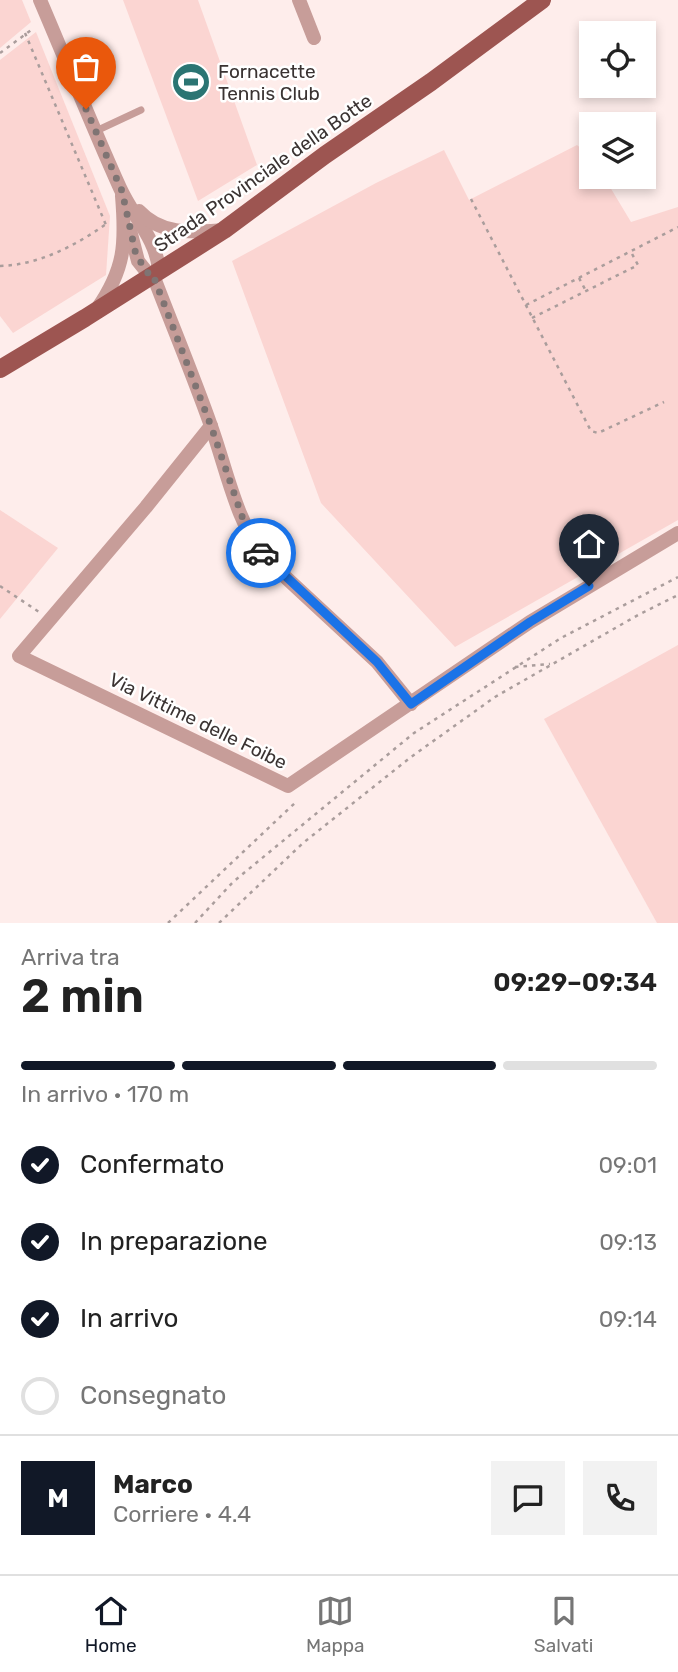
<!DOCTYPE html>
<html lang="it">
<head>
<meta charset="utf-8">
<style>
  body { margin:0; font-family:Rubik,sans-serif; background:#f2f2f2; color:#222; height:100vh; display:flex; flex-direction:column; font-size:26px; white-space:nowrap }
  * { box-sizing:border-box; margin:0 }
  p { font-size:23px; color:#767676 }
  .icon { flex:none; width:38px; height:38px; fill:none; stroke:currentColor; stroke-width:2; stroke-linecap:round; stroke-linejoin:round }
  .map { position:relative; height:923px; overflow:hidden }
  .side { display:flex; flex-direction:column; background:#fff; flex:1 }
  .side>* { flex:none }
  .tools { position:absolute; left:579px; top:21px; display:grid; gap:14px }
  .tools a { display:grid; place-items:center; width:77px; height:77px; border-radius:0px; background:#fff; box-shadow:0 4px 10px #0003; font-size:35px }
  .pin { position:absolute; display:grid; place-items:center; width:60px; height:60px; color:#fff; margin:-72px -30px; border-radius:50% 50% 50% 0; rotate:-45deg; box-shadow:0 0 7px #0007 }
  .pin .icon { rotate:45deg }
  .courier { position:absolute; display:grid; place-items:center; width:70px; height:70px; margin:-35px; border:5px solid #1a73e8; border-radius:50%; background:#fff; color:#222; box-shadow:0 2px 9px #0007 }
  .overview em { font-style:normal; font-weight:600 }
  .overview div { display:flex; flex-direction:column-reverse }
  .overview { display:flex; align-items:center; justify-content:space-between; height:119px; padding:0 21px }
  h1 { font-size:46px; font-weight:600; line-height:52px }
  .bar { display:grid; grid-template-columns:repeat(4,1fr); gap:10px 7px; align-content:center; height:84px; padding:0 21px }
  .bar i { height:9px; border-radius:5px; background:#e0e0e0 }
  .bar .active { background:#111827 }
  .bar p { grid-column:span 4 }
  .line { display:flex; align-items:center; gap:18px; padding:0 21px; border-top:2px solid #e0e0e0 }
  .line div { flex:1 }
  .round { display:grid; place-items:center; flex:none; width:74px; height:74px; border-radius:0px; background:#f2f2f2 }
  ol { padding:0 21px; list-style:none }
  li { display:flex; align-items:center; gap:21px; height:77px }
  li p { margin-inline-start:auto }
  li .icon { padding:7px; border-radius:50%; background:#111827; color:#fff; stroke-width:4 }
  li:last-child { color:#767676 }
  li i { width:38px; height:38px; border:4px solid #e0e0e0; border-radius:50% }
  .tab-bar { display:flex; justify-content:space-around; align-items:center; height:98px; border-top:2px solid #e0e0e0; background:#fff; font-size:19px; color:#767676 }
  .tab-bar a { display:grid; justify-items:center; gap:4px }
  .tab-bar .active { color:#111827 }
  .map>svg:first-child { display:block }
</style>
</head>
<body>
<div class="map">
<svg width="678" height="923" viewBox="0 0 678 923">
  <rect width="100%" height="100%" fill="#feedeb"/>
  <!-- green -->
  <g fill="#fbd5d2">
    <polygon points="0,0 22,0 31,22 0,48"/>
    <polygon points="123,0 198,0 257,165 198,201"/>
    <polygon points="36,32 110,216 106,275 13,333 0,316 0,60"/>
    <polygon points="577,145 591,157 592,177 604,177 631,222 678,207 678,520 455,647 321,503 232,261 376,183 444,150 469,200"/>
    <polygon points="0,510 58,548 0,619"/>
    <polygon points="678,645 678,923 657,923 544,719"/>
  </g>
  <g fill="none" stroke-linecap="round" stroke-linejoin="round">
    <!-- path -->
    <g stroke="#aa9d9c" stroke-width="2.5" stroke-dasharray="3.5 5" stroke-linecap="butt">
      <polyline points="25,33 106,225"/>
      <polyline points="0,53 34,28"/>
      <polyline points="471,199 591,431 598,433 664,402"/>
      <path d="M0 266C38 265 75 246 106 224"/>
      <polyline points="579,278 586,291"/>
      <polyline points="526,305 678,227"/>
      <polyline points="532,318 638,265 631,252"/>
      <polyline points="0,586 39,612"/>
      <polyline points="515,667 550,664"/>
      <polyline points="168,923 297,801"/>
      <polyline points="195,923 233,882 414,733 561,638 678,577"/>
      <polyline points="219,923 303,843 411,757 495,697 638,615 678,595"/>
    </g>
    <!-- service -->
    <polyline stroke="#c79d99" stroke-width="7" points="96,131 141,110"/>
    <!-- minor -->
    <g stroke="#c79d99" stroke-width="14">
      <path d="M40 0C67 63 92 126 120 188 133 217 156 238 159 270"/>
      <polyline points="299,0 314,38"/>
      <path d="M139 211C162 236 193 232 224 230"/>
      <polyline points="130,230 138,261 150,276"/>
      <path d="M153 275C172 325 193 375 211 426 227 470 236 523 267 560L377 662 411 704"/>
      <path d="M97 309C125 269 126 244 122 196"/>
      <polyline points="211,426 146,507 19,656 288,786 530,622 678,533"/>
    </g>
    <!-- primary -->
    <polyline stroke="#9d5551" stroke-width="18" points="0,369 85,318 224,230 325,155 431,82 542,0"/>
  </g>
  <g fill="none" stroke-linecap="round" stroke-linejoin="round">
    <!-- done -->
    <polyline stroke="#7f7473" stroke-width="7" stroke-dasharray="0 12.6" points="86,109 122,191 136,255 150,276 153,275 211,426 245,525 261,553"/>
    <!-- route -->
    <polyline stroke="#1a73e8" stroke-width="9" points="261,553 377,662 411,704 530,622 589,586"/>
  </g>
  <!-- icons -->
  <defs>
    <symbol id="stadium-disc" viewBox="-11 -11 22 22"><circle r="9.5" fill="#2b7573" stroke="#fff"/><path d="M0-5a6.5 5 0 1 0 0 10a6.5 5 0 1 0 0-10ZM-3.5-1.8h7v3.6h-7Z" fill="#fff"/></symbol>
  </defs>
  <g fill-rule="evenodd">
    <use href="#stadium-disc" x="169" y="60" width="44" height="44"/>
  </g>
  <g text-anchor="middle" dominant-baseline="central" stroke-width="5" stroke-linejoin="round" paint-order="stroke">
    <!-- poi labels -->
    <g font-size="19" fill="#3a3332" stroke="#fff" text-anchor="start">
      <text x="218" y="71">Fornacette<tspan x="218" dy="22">Tennis Club</tspan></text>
    </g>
    <!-- street labels -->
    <g font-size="19" fill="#3a3332" stroke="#fff">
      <text transform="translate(263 173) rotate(-35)">Strada Provinciale della Botte</text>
      <text transform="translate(198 721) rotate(26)">Via Vittime delle Foibe</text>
    </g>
  </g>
</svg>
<div class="tools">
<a><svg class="icon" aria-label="locate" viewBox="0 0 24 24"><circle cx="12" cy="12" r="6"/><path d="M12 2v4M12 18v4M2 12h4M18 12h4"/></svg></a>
<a><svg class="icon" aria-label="layers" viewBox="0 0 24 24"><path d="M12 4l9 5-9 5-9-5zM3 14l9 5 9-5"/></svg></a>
</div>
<div class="pin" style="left:86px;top:109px;background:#ea580c"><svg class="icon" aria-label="bag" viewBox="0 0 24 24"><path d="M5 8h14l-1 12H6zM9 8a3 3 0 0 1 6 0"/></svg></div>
<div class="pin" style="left:589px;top:586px;background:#1f2937"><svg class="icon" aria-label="home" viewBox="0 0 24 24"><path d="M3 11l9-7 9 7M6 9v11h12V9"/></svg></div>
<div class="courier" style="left:261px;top:553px"><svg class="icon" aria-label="car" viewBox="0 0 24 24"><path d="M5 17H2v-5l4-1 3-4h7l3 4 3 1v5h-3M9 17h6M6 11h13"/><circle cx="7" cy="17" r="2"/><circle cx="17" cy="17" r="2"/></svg></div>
</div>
<section class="side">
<div class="overview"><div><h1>2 min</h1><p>Arriva tra</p></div><em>09:29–09:34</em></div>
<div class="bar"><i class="active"></i><i class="active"></i><i class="active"></i><i></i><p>In arrivo · 170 m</p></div>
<ol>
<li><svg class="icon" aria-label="check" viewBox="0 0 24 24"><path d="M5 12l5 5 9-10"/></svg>Confermato<p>09:01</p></li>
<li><svg class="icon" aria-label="check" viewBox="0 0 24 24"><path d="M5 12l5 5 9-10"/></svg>In preparazione<p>09:13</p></li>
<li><svg class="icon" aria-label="check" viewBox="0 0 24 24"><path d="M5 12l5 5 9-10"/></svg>In arrivo<p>09:14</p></li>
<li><i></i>Consegnato</li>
</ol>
<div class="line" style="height:126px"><b class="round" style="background:#111827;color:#fff">M</b><div><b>Marco</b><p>Corriere · 4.4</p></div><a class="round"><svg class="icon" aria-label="chat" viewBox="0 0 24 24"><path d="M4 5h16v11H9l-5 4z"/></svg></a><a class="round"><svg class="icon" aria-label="phone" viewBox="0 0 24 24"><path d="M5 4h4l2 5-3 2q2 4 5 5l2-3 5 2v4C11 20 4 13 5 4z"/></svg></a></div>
</section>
<nav class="tab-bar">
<a class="active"><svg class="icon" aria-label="home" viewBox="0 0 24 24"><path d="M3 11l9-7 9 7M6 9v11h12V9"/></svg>Home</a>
<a><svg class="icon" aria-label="map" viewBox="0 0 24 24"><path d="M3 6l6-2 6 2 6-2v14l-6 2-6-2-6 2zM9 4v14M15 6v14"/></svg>Mappa</a>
<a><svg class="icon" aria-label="saved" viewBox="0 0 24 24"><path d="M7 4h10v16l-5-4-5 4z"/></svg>Salvati</a>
</nav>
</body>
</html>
